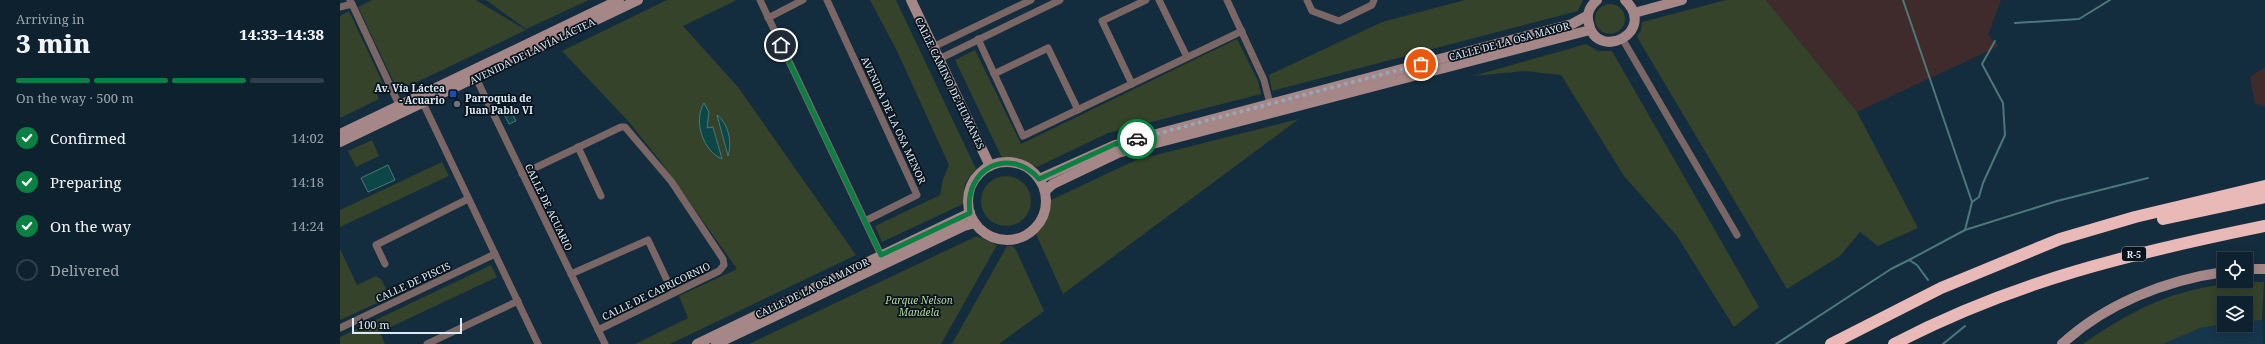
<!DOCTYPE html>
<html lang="en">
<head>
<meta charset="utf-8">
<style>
  body { margin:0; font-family:"Noto Serif",serif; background:#172936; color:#f1f3f6; height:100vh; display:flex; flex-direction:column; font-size:15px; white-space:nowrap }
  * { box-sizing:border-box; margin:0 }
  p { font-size:13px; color:#9ba3aa }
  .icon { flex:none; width:22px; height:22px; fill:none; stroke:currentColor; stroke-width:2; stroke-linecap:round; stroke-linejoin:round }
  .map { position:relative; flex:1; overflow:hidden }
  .side { display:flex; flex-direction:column; background:#0e212e; width:340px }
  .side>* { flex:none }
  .fabs { position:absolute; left:1877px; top:252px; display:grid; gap:8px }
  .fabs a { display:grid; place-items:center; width:36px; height:36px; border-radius:0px; background:#0e212e; box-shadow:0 2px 10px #0003,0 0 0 1px #2e3e4a; font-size:20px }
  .scale { position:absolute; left:12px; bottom:10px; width:110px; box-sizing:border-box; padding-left:4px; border:2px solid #dcebf7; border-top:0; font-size:11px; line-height:14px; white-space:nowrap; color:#dcebf7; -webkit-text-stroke:3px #09131b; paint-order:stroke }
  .pin { position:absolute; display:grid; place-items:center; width:34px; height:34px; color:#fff; margin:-17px; border:2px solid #fff; border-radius:50%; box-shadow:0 1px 4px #0007 }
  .courier { position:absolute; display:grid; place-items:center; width:40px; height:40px; margin:-20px; border:3px solid #0b8043; border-radius:50%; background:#fff; color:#222; box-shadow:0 1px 5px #0007 }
  .head em { font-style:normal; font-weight:800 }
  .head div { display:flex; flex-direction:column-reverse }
  .head { display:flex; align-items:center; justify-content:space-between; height:68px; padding:0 16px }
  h1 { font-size:26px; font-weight:800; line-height:30px }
  .bar { display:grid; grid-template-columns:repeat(4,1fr); gap:6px 4px; align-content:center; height:48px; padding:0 16px }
  .bar i { height:5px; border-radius:3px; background:#2e3e4a }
  .bar .selected { background:#0b8043 }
  .bar p { grid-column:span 4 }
  ol { padding:0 16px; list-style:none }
  li { display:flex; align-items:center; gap:12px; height:44px }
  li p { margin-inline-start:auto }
  li .icon { padding:4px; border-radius:50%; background:#0b8043; color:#fff; stroke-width:4 }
  li:last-child { color:#9ba3aa }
  li i { width:22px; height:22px; border:2px solid #2e3e4a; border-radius:50% }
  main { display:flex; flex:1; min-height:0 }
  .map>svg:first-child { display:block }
</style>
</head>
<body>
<main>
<section class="side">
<div class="head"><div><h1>3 min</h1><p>Arriving in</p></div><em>14:33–14:38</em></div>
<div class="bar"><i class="selected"></i><i class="selected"></i><i class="selected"></i><i></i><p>On the way · 500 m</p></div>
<ol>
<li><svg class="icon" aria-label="check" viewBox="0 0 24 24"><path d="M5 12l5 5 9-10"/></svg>Confirmed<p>14:02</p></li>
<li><svg class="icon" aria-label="check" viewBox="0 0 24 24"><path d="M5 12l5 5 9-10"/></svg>Preparing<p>14:18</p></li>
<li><svg class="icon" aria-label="check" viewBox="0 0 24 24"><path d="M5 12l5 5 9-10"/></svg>On the way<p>14:24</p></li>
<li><i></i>Delivered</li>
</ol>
</section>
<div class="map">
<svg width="1925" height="344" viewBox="0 0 1925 344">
  <rect width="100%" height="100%" fill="#132c3e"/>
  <!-- industrial -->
  <g fill="#3f2b2b">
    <polygon points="1426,0 1661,0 1648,35 1659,46 1517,112"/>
    <polygon points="1925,67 1925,106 1915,104 1910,77"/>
  </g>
  <!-- built -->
  <polygon fill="#16364c" points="1922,320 1923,344 1817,344 1860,328 1884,324 1906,325 1906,322"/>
  <!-- green -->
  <g fill="#35432a">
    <polygon points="32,0 136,0 186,30 58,91 18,7"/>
    <polygon points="146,0 249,0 186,29"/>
    <polygon points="327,0 397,0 343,26 398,87 516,255 330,344 295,344 348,318 339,296 397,269 321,162 289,122 222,51"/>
    <polygon points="530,0 556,0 636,169 625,183 623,204 542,242 535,226 600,195 603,179 609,165 557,51"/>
    <polygon points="1125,0 1243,0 1238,11 932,91 929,75 1042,22"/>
    <polygon points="1386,0 1426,0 1517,112 1578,228 1538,246 1520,232 1500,256 1447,289 1297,37 1301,30 1302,22"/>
    <circle cx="1270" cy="19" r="15"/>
    <polygon points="9,11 46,90 37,94 39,99 0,118 0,16"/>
    <polygon points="897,39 918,81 921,94 768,133 697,167 679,158 662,158 615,60 635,50 681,144"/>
    <polygon points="1246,44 1258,51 1272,51 1419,307 1394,327 1337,236 1284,176 1221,75 1185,71 1133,76"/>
    <polygon points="959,119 723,294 696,234 707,220 711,200 796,160"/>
    <polygon points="32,140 39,156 16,167 8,151"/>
    <polygon points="102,162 109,176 0,227 0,210"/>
    <circle cx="666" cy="201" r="25"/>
    <polygon points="637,236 657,245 601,344 409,344"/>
    <polygon points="667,246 672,246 676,250 704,311 659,344 612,344"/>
    <polygon points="0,249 17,285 36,276 41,279 50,297 0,320"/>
    <polygon points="151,265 157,277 40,332 45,344 0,344 0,337"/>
    <path d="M1902 282H1924L1922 320 1906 322V303H1884V324L1860 328 1823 344H1743C1778 319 1819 296 1862 288 1875 285 1889 284 1902 282Z"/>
  </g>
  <!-- water -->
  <g fill="#0c4646" stroke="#4a787b">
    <path d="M364 103 369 112 367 128 373 127 382 159C363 151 353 121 364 103Z"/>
    <polygon points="169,107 176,121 169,124 162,110"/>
    <path d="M377 115C389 124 392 143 388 156Z"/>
    <polygon points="48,165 55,180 28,192 21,178"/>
  </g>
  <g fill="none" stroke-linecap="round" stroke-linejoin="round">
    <!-- stream -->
    <g stroke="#4a787b" stroke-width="2">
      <polyline points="1563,0 1632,202 1625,230 1569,260 1577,265 1588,280"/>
      <polyline points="1675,23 1739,19 1770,0"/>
      <polyline points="1632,202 1639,197 1643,183 1665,135 1663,103 1642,64 1655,41"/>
      <polyline points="1625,230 1717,201 1808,178"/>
      <polyline points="1436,344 1551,269 1569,260"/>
      <polyline points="1603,344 1625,326"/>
    </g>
    <!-- street -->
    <g stroke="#796665" stroke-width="7">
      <polyline points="420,0 541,255"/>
      <polyline points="487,0 577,195 525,221"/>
      <polyline points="819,0 847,57"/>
      <polyline points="887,0 924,80 930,104"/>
      <polyline points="967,0 972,11 999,21 1032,5 1034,0"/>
      <polyline points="12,4 61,109"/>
      <polyline points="0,7 12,4 10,0"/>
      <polyline points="428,18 463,0"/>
      <polyline points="638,39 683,136 902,31"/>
      <polyline points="1283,40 1397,235"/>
      <polyline points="593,47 691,0"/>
      <polyline points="599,59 720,0"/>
      <polyline points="654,74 708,48 738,110"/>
      <polyline points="136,78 265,344"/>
      <polyline points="792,84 762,21 806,0"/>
      <polyline points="83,103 198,344"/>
      <polyline points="238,147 261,196"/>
      <polyline points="182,174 281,127 285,127 331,181 383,259 384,265 379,271 258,330"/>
      <polyline points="45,264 36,245 128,199"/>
      <polyline points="231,274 308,240 333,293"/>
      <polyline points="0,328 155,254"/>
      <polyline points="87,344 178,301"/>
    </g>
    <!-- secondary -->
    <g stroke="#a68787" stroke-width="10">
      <polyline points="571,0 650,166"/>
      <path d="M1257 0C1249 7 1246 14 1249 24 1257 62 1318 32 1285 0"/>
      <polyline points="1294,13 1342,0"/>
      <polyline points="0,134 279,0"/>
      <polyline points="0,142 298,0"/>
      <circle cx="667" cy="201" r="39"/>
      <polyline points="699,179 775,145 1232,24 1247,16"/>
      <polyline points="705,191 713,184 778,153 1250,30"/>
      <polyline points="1906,269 1925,269"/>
      <polyline points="357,344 630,213"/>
      <polyline points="376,344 624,226 635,223"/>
      <path d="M1722 344C1765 304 1826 280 1884 272"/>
    </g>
    <!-- highway -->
    <g stroke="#e9b9b8" stroke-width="12">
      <polyline points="1823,219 1925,197"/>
      <polyline points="1491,344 1601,288 1720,239 1795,217 1925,186"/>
      <path d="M1554 344C1674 281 1793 253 1925 226"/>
    </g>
  </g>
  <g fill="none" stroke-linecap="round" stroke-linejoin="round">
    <!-- done -->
    <polyline stroke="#96a8b6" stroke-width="4" stroke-dasharray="0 7.2" points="797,139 1081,64"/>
    <!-- route -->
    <path stroke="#0b8043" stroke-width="5" d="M441 45 541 255 630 213C623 169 669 145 699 179L775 144 797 139"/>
  </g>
  <!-- markers -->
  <rect fill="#1a4fb4" stroke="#09131b" stroke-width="1.5" x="109" y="90" width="8" height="8" rx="2"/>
  <circle fill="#6b7280" stroke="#09131b" stroke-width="1.5" cx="117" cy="104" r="4"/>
  <g text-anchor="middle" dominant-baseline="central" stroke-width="3.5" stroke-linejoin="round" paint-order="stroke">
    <!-- shield labels -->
    <rect fill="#09131b" stroke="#9daab5" stroke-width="1" x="1782" y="247" width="24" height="14" rx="3"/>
    <g font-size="9" font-weight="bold" fill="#dcebf7">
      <text x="1794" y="254">R-5</text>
    </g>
    <!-- street labels -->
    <g font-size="10" fill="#dcebf7" stroke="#09131b">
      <text transform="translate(1169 41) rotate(-15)">CALLE DE LA OSA MAYOR</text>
      <text transform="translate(192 51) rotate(-26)">AVENIDA DE LA VÍA LÁCTEA</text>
      <text transform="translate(610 83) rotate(64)">CALLE CAMINO DE HUMANES</text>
      <text transform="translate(554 120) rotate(65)">AVENIDA DE LA OSA MENOR</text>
      <text transform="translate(209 207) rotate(64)">CALLE DE ACUARIO</text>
      <text transform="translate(73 282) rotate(-25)">CALLE DE PISCIS</text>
      <text transform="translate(472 288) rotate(-26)">CALLE DE LA OSA MAYOR</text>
      <text transform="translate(316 291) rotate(-26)">CALLE DE CAPRICORNIO</text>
    </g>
    <!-- poi labels -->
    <g font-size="10" font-weight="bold" fill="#dcebf7" stroke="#09131b" text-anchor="end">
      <text x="105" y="88">Av. Vía Láctea<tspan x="105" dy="12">- Acuario</tspan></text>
      <text x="125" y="98" text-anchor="start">Parroquia de<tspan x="125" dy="12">Juan Pablo VI</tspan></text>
    </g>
    <!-- park labels -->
    <g font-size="10" font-style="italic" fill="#b4d69d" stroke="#09131b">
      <text x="579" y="300">Parque Nelson<tspan x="579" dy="12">Mandela</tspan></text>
    </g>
  </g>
</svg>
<div class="fabs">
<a><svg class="icon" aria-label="locate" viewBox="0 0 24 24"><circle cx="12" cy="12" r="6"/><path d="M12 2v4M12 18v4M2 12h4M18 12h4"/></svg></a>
<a><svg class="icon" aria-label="layers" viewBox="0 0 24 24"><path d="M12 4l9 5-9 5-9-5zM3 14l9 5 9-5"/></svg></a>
</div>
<div class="scale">100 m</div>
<div class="pin" style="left:1081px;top:64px;background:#ea580c"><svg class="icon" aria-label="bag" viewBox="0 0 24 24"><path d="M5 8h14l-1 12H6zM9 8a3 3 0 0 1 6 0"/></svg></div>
<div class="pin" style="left:441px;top:45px;background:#1f2937"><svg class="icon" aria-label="home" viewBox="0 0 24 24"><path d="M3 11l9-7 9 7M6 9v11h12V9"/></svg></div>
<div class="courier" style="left:797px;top:139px"><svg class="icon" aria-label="car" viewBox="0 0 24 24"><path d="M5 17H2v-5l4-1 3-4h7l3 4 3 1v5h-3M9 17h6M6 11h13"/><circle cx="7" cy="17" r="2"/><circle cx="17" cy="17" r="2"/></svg></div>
</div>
</main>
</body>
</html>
